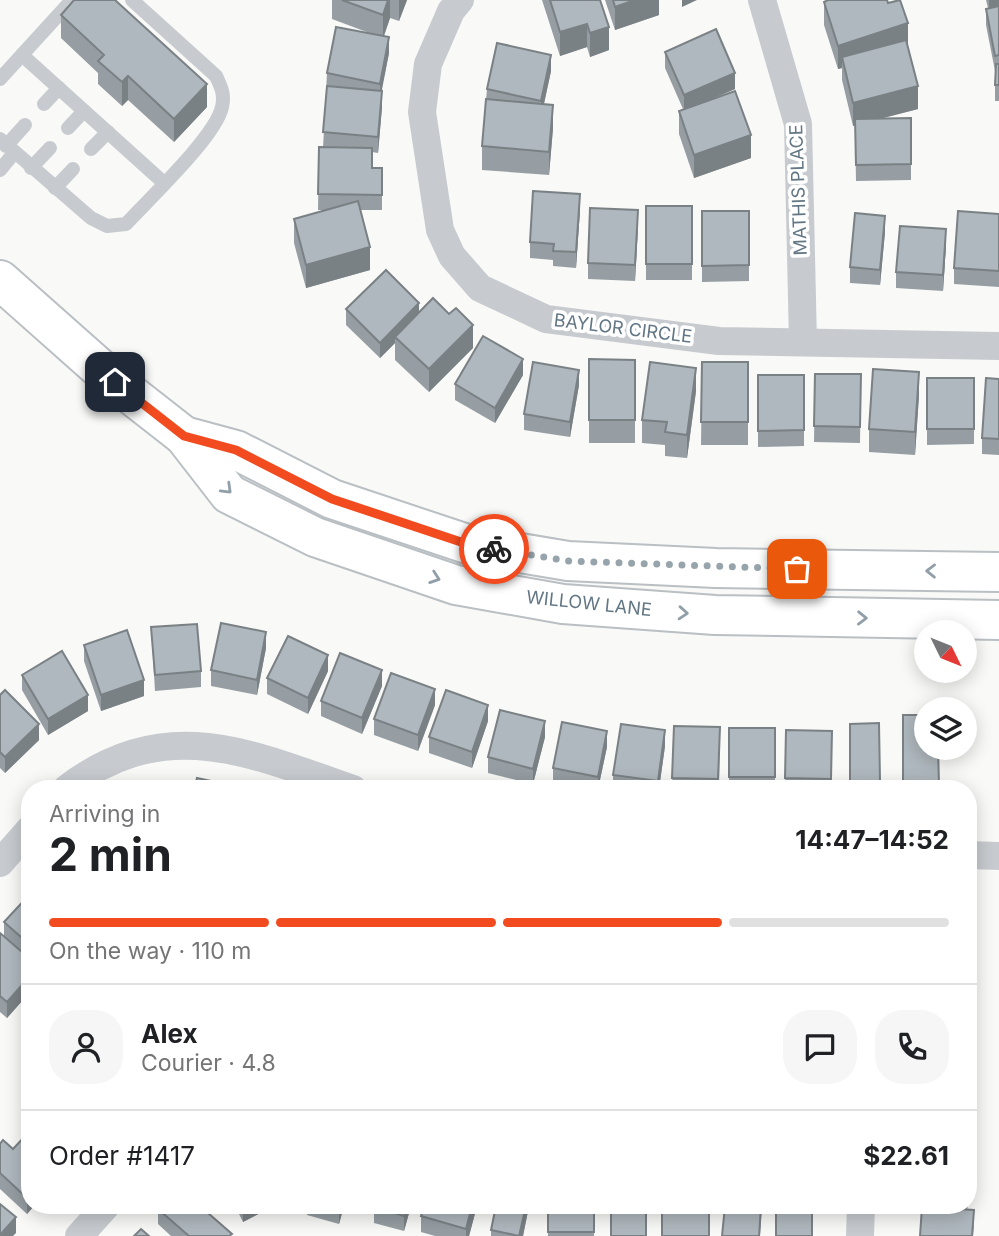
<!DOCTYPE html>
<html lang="en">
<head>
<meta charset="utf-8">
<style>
  body { margin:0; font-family:Inter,sans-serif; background:#f6f6f6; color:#202124; height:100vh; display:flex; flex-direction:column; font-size:26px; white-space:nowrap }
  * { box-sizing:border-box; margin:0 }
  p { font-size:23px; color:#757577 }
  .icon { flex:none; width:38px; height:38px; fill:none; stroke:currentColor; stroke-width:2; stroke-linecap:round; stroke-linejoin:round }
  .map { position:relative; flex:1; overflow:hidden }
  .panel { position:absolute; left:21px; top:780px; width:956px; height:434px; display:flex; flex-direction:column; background:#fff; border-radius:28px; box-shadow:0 4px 18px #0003 }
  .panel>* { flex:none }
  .needle { width:46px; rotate:133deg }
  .buttons { position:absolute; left:914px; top:620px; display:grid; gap:14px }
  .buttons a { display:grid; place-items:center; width:63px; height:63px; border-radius:50%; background:#fff; box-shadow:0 4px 18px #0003; font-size:35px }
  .pin { position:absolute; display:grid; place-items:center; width:60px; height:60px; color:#fff; margin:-30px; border-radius:14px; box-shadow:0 4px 10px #0006 }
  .courier { position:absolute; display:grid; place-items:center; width:70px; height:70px; margin:-35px; border:5px solid #f14b1f; border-radius:50%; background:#fff; color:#222; box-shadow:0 2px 9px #0007 }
  .summary em { font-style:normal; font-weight:700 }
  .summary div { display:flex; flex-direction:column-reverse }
  .summary { display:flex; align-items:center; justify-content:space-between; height:119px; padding:0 28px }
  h1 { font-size:46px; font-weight:700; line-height:52px }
  .bar { display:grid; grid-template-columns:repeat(4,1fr); gap:10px 7px; align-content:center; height:84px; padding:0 28px }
  .bar i { height:9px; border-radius:5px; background:#e0e0e0 }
  .bar .selected { background:#f14b1f }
  .bar p { grid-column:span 4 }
  .line { display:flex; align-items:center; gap:18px; padding:0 28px; border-top:2px solid #e0e0e0 }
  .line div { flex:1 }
  .round { display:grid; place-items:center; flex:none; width:74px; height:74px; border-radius:28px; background:#f6f6f6 }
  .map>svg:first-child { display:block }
</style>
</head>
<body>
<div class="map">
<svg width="999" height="1236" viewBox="0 0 999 1236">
  <rect width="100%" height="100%" fill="#f9f9f7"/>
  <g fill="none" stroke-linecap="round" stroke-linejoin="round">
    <defs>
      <g id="secondary">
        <polyline points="0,280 115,382 184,436 229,494 315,537 456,585 563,604 715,615 999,620"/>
        <polyline points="184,436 236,450 332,499 467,544 568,561 716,568 999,572"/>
      </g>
    </defs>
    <!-- secondary casing -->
    <use href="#secondary" stroke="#b9bfc3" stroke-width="42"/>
    <!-- lane -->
    <g stroke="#c7cbcf" stroke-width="14">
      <polyline points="22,55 164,183"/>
      <polyline points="0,79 72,0"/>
      <polyline points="44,104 59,88"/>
      <polyline points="68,128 84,111"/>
      <path d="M0 139 91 218 107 226 126 224C149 199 216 136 222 107 225 94 221 87 216 76L132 0"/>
      <polyline points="6,146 25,125"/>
      <polyline points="91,149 108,132"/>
      <polyline points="31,168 50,148"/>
      <polyline points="0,170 14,153"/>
      <polyline points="55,188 73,169"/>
    </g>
    <!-- street -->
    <g stroke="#c7cbcf" stroke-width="28">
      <polyline points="460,0 451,11 428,64 422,112 440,230 452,256 480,288 546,319 719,341 999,346"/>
      <polyline points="762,0 798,124 803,342"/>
      <path d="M66 789C164 713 250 753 353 789"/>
      <polyline points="968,855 999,856"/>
      <polyline points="0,863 30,829"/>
      <polyline points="79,1236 106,1206"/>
      <polyline points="860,1236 861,1206"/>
    </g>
    <!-- secondary -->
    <use href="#secondary" stroke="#fff" stroke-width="38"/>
  </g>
  <!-- wall -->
  <g fill="#969ea3">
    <polygon points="332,0 407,0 399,21 390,18 384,36 389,53 381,91 382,107 378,153 372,152 372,168 382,168 382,210 360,210 370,270 306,288 294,243 294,219 328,210 318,210 319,147 323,148 327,73 372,34 332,19"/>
    <polygon points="542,0 600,0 609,50 590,57 587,47 560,56"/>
    <polygon points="605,0 659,0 659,15 615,30"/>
    <polygon points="986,0 999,0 999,101 995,101 995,71 986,25 986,9 988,8"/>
    <polygon points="824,2 907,46 918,109 882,118 911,118 911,180 856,181 855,125 853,126 842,80 842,68 838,69 824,25"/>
    <polygon points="61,15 207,107 174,142 128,100 122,106 98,84 98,73 61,38"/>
    <polygon points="665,52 735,89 704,102 751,158 694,178 679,134 679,111 683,109 665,68"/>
    <polygon points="551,71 544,104 553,128 549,175 482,170 482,146 487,89"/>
    <rect x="646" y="206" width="46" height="74"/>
    <polygon points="580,210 576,268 553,266 553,260 530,258 530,242"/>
    <polygon points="702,211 749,211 749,281 702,282"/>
    <polygon points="999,214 999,287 954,284 954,268"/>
    <polygon points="638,226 635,281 588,279 588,263"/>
    <polygon points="885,232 880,285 850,283 850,267"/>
    <polygon points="946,245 943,291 896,288 896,272"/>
    <polygon points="346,309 419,312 473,348 429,392 395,360 395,343 380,358 346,325"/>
    <polygon points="589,359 635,360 635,443 589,443"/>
    <polygon points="702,362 748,362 748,445 701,445"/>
    <polygon points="815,374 861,374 860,443 814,442"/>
    <polygon points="523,375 495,423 455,400 455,384"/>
    <polygon points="758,375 804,375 804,446 758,447"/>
    <polygon points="927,378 974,378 974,444 927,445"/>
    <polygon points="999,379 999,455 982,454 982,438"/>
    <polygon points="579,385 570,437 524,430 524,414"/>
    <polygon points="696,391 687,458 665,456 665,445 642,443 642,420"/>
    <polygon points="919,395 915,455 869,452 869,429"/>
    <polygon points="151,627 201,671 201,687 155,691"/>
    <polygon points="84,645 144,696 101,711 84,661"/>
    <polygon points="266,648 257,695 211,686 211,670"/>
    <polygon points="328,671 308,714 267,694 267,678"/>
    <polygon points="22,675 88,711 48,735 22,690"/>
    <polygon points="382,686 362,734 321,716 321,701"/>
    <polygon points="0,695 39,740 5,773 0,768"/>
    <polygon points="435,705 418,751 374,735 374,719"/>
    <polygon points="903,715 938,747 939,789 903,789"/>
    <polygon points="488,721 472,768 429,753 429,737"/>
    <polygon points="879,723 880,789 850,789 850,724"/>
    <polygon points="674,726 720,727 719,789 672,789"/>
    <rect x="729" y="728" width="46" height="61"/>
    <polygon points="786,730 832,731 831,789 785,789"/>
    <polygon points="545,737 533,784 488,773 488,757"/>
    <polygon points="665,746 659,789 613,789 613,775"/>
    <polygon points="607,747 598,789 578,789 553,784 553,768"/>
    <polygon points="30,894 30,992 7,1018 0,1012 0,933 4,937 4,922"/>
    <polygon points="968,925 976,970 976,986 974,986 973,1047 971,1047 968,1097 974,1114 969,1153 971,1169 968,1203"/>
    <polygon points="30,1111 30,1129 29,1128 29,1112"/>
    <polygon points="0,1144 13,1149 30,1206 34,1206 27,1214 0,1189"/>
    <polygon points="235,1206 274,1206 243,1222"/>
    <polygon points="307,1206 344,1206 339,1224 307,1215"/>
    <polygon points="374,1206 411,1206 404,1231 374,1223"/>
    <polygon points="477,1206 469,1236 435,1236 421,1232 421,1216"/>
    <polygon points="496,1206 529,1206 523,1236 491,1236 491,1230"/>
    <rect x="548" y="1206" width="46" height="30"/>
    <polygon points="913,1206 968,1206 967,1210 974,1226 973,1236 920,1236 921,1213 913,1212"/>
    <polygon points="158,1209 232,1236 171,1236 158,1224"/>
  </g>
  <!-- shaded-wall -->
  <g fill="#7a8185">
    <polygon points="388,0 390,0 390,18 383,38 383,15"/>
    <polygon points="399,0 407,0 399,21"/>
    <polygon points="635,0 659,0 659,15 615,30 615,7"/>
    <polygon points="682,0 697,0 682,7"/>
    <polygon points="989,0 999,0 999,10 989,13"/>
    <polygon points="908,23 908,46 842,57 842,68 838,69 838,46"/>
    <polygon points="587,24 587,47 560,56 560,32"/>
    <polygon points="609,27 609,50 590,57 590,33"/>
    <polygon points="389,37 389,53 380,100 380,84"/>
    <polygon points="551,55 551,71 541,117 541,101"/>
    <polygon points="735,73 735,89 684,111 684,95"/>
    <polygon points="128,76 128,100 122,106 122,82"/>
    <polygon points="207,84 207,107 174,142 174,119"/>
    <polygon points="918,86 918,109 853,126 853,103"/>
    <polygon points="382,91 382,107 378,153 378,137"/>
    <polygon points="553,105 553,128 549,175 549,152"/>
    <polygon points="751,135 751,158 694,178 694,155"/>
    <polygon points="580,194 580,210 576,268 576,252"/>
    <polygon points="638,210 638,226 635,281 635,265"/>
    <polygon points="885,216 885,232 880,285 880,270"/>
    <polygon points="946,229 946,245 943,291 943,275"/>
    <polygon points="370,247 370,270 306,288 306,265"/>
    <polygon points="419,303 419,318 395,337 395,343 380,358 380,343"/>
    <polygon points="473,325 473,348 429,392 429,369"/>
    <polygon points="523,359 523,375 495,423 495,408"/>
    <polygon points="696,368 696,391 687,458 687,435"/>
    <polygon points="579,370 579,385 570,437 570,422"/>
    <polygon points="919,372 919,395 915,455 915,432"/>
    <polygon points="266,632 266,648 257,695 257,680"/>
    <polygon points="328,655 328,671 308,714 308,698"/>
    <polygon points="382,670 382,686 362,734 362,718"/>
    <polygon points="144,680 144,696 101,711 101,695"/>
    <polygon points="435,689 435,705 418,751 418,735"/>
    <polygon points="88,695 88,711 48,735 48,719"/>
    <polygon points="488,705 488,721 472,768 472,752"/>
    <polygon points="545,721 545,737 533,784 533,769"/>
    <polygon points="39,724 39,740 5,773 5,757"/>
    <polygon points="665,730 665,746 659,789 658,789 658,781"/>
    <polygon points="607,731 607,747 598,789 598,777"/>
    <polygon points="30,976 30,992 7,1018 7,1002"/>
    <polygon points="971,1041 971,1057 968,1104 968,1088"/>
    <polygon points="974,1098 974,1114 968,1161 968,1145"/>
    <polygon points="971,1153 971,1169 968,1203 968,1187"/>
    <polygon points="30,1195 30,1206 34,1206 27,1214 27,1198"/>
    <polygon points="243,1206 274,1206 243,1222"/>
    <polygon points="339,1206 344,1206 339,1224"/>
    <polygon points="406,1206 411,1206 404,1231 404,1216"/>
    <polygon points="472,1206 477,1206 469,1236 466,1236 466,1229"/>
    <polygon points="526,1206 529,1206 523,1236 519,1236"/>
    <polygon points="761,1206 762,1206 760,1236 759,1236"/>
    <polygon points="16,1217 16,1233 13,1236 0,1236"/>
  </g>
  <!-- building -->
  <g fill="#afb8be" stroke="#7a8185" stroke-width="2">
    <polygon points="74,0 115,0 207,84 174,119 128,76 122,82 98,61 104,55 61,15"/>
    <polygon points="342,0 388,0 383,15"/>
    <polygon points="550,0 600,0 609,27 590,33 587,24 560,32"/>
    <polygon points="613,0 635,0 615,7"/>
    <polygon points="828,0 887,0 888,3 900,0 908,23 838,46 824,2"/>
    <polygon points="999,6 999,55 995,56 986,9"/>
    <polygon points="336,27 389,37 380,84 327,73"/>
    <polygon points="716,29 735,73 684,95 665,52"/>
    <polygon points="906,40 918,86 853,103 842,57"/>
    <polygon points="497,43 551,55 541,101 487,89"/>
    <polygon points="996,64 999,64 999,85 995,85"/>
    <polygon points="327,86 382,91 378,137 323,132"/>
    <polygon points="735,91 751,135 694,155 679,111"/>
    <polygon points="486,99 553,105 549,152 482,146"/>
    <polygon points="911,118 911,164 856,165 855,119"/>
    <polygon points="319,147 372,148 372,168 382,168 382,195 318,194"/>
    <polygon points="533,191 580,194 576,252 553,251 554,244 530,242"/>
    <polygon points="358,201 370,247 306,265 294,219"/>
    <rect x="646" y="206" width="46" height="58"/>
    <polygon points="590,208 638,210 635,265 588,263"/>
    <polygon points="702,211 749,211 749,265 702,266"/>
    <polygon points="958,211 999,214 999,271 954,268"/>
    <polygon points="855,213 885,216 880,270 850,267"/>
    <polygon points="900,226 946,229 943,275 896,272"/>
    <polygon points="386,270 419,303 380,343 346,309"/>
    <polygon points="433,298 449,314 456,308 473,325 429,369 395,337"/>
    <polygon points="483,336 523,359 495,408 455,384"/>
    <polygon points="589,359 635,360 635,420 589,420"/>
    <polygon points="533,362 579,370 570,422 524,414"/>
    <polygon points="650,362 696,368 687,435 665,432 667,422 642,420"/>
    <polygon points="702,362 748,362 748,422 701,422"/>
    <polygon points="873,369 919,372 915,432 869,429"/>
    <polygon points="815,374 861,374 860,427 814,426"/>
    <polygon points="758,375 804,375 804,430 758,431"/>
    <rect x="927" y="378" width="47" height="51"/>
    <polygon points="986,378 999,379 999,439 982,438"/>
    <polygon points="221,623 266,632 257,680 211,670"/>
    <polygon points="197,624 201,671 155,675 151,627"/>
    <polygon points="127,630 144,680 101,695 84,645"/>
    <polygon points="288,636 328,655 308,698 267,678"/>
    <polygon points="62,651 88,695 48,719 22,675"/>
    <polygon points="340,653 382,670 362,718 321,701"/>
    <polygon points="391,673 435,689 418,735 374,719"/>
    <polygon points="5,690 39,724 5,757 0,752 0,695"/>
    <polygon points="446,690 488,705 472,752 429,737"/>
    <polygon points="500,710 545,721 533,769 488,757"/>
    <polygon points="903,715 926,715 926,747 938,747 939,784 903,785"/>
    <polygon points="562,722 607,731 598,777 553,768"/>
    <polygon points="879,723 880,781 850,782 850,724"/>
    <polygon points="621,724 665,730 658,781 613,775"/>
    <polygon points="674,726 720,727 718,779 672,778"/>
    <rect x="729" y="728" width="46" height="49"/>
    <polygon points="786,730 832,731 831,779 785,778"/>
    <polygon points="197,778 240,787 240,789 194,789"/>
    <polygon points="30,894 30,945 4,922"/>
    <polygon points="968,925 973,925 976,970 968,971"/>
    <polygon points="0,933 30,959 30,976 7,1002 0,996"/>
    <polygon points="968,984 974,984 973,1031 968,1031"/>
    <polygon points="968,1041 971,1041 968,1088"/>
    <polygon points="968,1097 974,1098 968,1145"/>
    <polygon points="25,1136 30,1140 30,1195 27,1198 0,1173 0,1144 3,1140 13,1149"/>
    <polygon points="968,1153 971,1153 968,1187"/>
    <polygon points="0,1204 16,1217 0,1235"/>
    <polygon points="160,1206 200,1206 232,1234 229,1236 189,1236 158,1209"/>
    <polygon points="374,1206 406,1206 404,1216 374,1207"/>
    <polygon points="424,1206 472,1206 466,1229 421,1216"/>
    <polygon points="496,1206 526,1206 519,1236 491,1230"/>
    <rect x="548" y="1206" width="46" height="26"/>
    <rect x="611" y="1206" width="35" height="30"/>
    <rect x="662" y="1206" width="47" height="30"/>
    <polygon points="725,1206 761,1206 759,1236 722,1236"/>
    <rect x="776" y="1206" width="36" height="30"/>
    <polygon points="922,1207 974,1210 972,1236 920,1236"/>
    <polygon points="141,1229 149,1236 134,1236"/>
  </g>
  <!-- one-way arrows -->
  <defs><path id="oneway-chevron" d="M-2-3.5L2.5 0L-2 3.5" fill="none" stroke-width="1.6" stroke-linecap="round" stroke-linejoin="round" transform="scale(1.75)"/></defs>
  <g stroke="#919fa9">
    <use href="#oneway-chevron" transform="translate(227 489) rotate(44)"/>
    <use href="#oneway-chevron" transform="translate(931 571) rotate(-179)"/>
    <use href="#oneway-chevron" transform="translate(435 578) rotate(19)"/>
    <use href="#oneway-chevron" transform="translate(683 613) rotate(4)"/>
    <use href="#oneway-chevron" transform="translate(862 618) rotate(1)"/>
  </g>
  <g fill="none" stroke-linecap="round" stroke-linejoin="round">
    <!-- done -->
    <polyline stroke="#97a4ac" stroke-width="7" stroke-dasharray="0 12.6" points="494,549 568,561 797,569"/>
    <!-- route -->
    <polyline stroke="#f14b1f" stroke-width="9" points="115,382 184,436 236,450 332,499 467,544 494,549"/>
  </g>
  <g text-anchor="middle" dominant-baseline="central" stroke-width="7" stroke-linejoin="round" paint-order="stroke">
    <!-- street labels -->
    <g font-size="18" fill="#627684" stroke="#fff">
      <text transform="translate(798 190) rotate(-92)">MATHIS PLACE</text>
      <text transform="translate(623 328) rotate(7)">BAYLOR CIRCLE</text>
      <text transform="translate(589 603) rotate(6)">WILLOW LANE</text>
    </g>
  </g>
</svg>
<div class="buttons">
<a><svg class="needle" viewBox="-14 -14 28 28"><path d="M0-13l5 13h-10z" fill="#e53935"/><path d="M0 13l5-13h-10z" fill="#757577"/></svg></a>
<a><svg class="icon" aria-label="layers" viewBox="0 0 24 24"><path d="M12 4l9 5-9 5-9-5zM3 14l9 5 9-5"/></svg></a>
</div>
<div class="pin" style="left:797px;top:569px;background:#ea580c"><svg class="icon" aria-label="bag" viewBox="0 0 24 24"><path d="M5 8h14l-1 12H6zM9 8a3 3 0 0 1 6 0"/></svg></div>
<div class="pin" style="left:115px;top:382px;background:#1f2937"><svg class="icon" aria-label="home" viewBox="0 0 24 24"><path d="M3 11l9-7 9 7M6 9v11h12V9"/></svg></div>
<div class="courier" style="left:494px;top:549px"><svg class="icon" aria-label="bike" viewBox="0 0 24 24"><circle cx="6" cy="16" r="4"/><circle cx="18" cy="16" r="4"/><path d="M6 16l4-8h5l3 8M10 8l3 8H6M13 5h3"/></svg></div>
<section class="panel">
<div class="summary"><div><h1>2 min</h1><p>Arriving in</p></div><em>14:47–14:52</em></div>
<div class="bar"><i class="selected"></i><i class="selected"></i><i class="selected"></i><i></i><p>On the way · 110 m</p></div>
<div class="line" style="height:126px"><a class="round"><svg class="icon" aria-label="person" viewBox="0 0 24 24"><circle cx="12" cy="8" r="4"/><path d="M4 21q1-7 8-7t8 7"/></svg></a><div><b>Alex</b><p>Courier · 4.8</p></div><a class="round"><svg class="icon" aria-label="chat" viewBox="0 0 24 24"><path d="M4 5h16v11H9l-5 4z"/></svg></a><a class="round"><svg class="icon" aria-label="phone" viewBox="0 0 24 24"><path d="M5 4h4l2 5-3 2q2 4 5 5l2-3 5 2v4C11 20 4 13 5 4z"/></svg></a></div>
<div class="line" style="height:91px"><div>Order #1417</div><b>$22.61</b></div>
</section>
</div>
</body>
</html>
